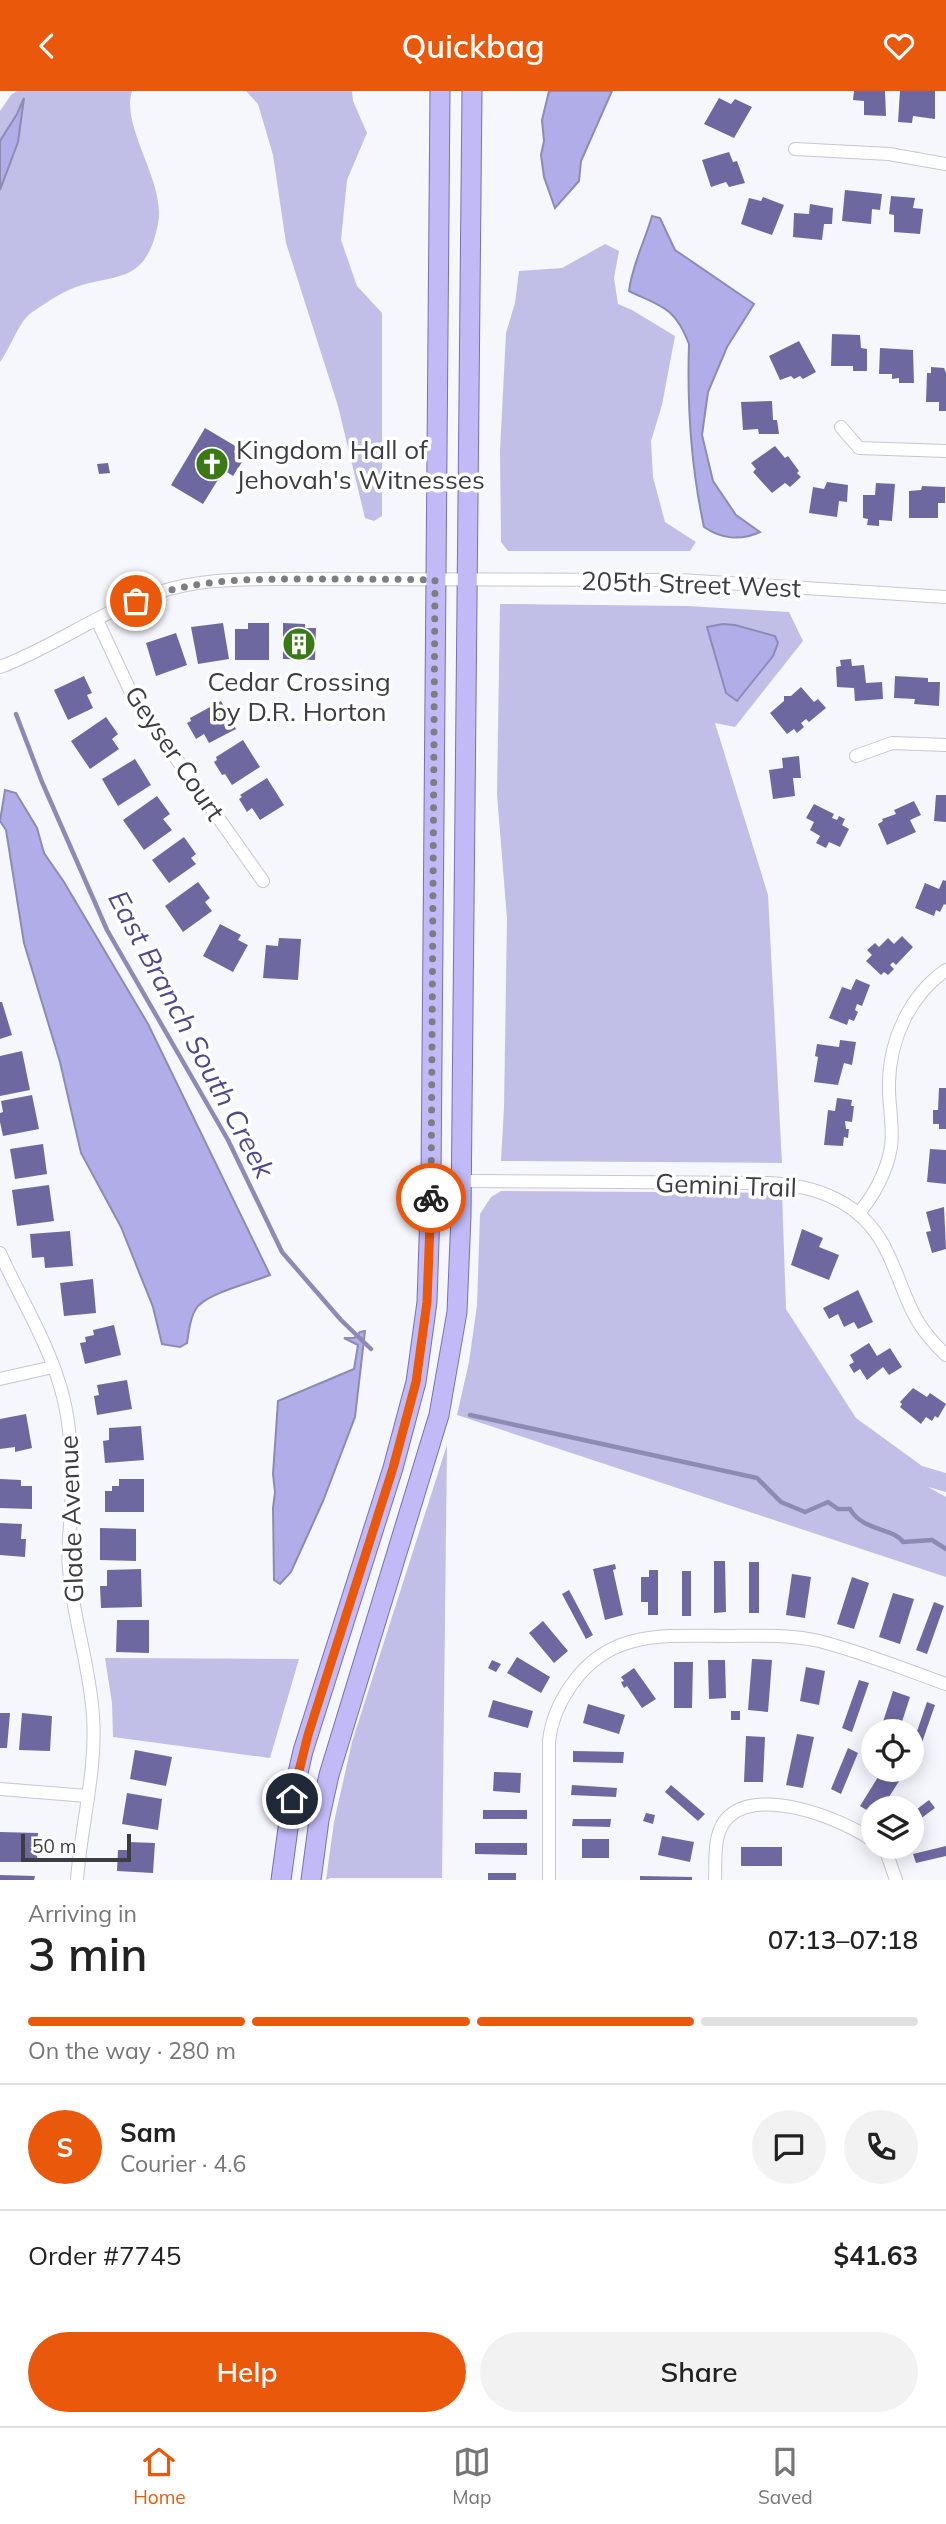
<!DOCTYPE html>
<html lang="en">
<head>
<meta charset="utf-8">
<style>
  body { margin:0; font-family:Mulish,sans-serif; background:#f2f2f2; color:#222; height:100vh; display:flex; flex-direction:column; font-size:26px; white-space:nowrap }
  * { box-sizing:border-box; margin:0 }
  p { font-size:23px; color:#767676 }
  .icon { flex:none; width:38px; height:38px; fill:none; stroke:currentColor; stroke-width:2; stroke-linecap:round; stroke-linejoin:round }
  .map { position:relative; height:1789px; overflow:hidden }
  .drawer { display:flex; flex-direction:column; background:#fff; flex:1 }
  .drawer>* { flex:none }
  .buttons { position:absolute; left:861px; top:1628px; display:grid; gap:14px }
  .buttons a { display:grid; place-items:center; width:63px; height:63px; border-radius:50%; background:#fff; box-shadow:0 4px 18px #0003; font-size:35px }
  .scale { position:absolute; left:21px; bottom:18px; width:110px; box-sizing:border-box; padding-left:7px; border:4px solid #3c3c43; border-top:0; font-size:19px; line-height:24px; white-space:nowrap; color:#3c3c43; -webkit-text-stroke:5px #fff; paint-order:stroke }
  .pin { position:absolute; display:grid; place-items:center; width:60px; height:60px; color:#fff; margin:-30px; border:4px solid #fff; border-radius:50%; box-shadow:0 2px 7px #0007 }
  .courier { position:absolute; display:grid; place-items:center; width:70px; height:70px; margin:-35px; border:5px solid #ea580c; border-radius:50%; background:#fff; color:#222; box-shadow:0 2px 9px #0007 }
  .headline em { font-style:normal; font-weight:600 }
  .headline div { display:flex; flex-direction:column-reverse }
  .headline { display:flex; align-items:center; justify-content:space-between; height:119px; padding:0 28px }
  h1 { font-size:46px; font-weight:600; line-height:52px }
  .bar { display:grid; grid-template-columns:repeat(4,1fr); gap:10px 7px; align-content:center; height:84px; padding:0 28px }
  .bar i { height:9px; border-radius:5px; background:#e0e0e0 }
  .bar .current { background:#ea580c }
  .bar p { grid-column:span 4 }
  .line { display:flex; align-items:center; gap:18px; padding:0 28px; border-top:2px solid #e0e0e0 }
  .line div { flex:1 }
  .round { display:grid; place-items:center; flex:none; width:74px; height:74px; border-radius:37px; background:#f2f2f2 }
  .button { display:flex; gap:14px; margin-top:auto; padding:14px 28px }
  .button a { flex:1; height:80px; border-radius:42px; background:#ea580c; color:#fff; font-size:28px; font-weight:600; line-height:80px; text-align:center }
  .button a+a { background:#f2f2f2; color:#222 }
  header { display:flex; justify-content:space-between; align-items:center; height:91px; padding:0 28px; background:#ea580c; color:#fff; font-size:32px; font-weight:600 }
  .menu { display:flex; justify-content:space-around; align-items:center; height:98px; border-top:2px solid #e0e0e0; background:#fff; font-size:19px; color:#767676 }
  .menu a { display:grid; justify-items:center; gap:4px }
  .menu .current { color:#ea580c }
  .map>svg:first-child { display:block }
</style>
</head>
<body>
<header><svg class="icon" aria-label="back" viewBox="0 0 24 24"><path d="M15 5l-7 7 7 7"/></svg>Quickbag<svg class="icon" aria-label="heart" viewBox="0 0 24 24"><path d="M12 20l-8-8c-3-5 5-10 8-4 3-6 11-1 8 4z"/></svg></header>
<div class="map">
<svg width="946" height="1789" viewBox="0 0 946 1789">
  <rect width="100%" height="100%" fill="#f6f6fd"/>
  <!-- green -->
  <g fill="#c1bfe7" fill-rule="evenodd">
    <path d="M17 0H132C121 33 160 84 159 123 159 132 156 141 154 149 140 189 118 184 82 194 64 199 47 211 31 222 18 232 10 258 0 271V20L11 4Z"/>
    <polygon points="246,0 352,0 353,10 367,42 347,89 341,149 357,195 382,222 382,425 374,430 365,427 338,315 286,152 273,64 258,13"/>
    <polygon points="605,153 619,160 614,187 618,213 632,219 675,245 662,314 651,350 653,386 665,431 696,451 690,460 508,460 501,451 500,360 506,242 515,212 519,180 562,177"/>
    <path d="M500 513 687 515 789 521 803 550 735 636 715 632 768 804 782 1072 501 1070 504 1017 507 828 497 703ZM708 536 773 565 737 609 726 602Z"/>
    <polygon points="501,1100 782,1102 786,1218 856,1327 922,1375 946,1382 946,1401 928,1396 946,1406 946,1486 457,1324 469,1271 477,1214 480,1123 491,1106"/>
    <polygon points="447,1354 442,1787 330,1787 326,1789 334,1731 352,1651"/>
    <polygon points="105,1567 299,1568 270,1667 113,1646 112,1612"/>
  </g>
  <!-- water -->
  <g fill="#b0ade8" stroke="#8d8bb6" stroke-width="2">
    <polygon points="549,0 612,0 581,70 579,90 555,117 544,86 541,64 544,50 542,29"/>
    <polygon points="24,7 18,51 0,99 0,50 17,23"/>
    <path d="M652 125 660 127 675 159 754 213 727 256 708 301 702 344 713 390 736 424 760 441C741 450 721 448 704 436 691 376 687 315 689 253 675 216 662 216 629 200 632 174 645 150 652 125Z"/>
    <polygon points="723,533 735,534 775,545 778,552 773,565 737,610 726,602 707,536"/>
    <path d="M5 699 16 702 37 737 44 762 64 791 148 933 270 1184C250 1192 212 1201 198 1215 190 1225 189 1240 187 1252L180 1256 162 1253 153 1216 121 1136 81 1062 60 971 24 852 6 739 0 730Z"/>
    <polygon points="365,1240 355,1326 323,1410 291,1481 280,1493 274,1489 273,1417 275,1401 273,1383 278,1310 354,1278 358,1254 344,1247 354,1247 360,1241"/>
  </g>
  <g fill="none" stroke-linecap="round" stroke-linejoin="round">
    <!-- stream -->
    <g stroke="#8d8bb6" stroke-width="4.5">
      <polyline points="16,623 42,691 107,839 228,1049 282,1161 341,1229 371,1258"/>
      <path d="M470 1324 757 1387 781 1411 805 1421 828 1411 838 1418H850C862 1440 894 1437 903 1451L932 1449 946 1458"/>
    </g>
  </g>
  <!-- building -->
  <g fill="#6d689f">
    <polygon points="854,0 885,0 886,25 864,24 864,10 853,9"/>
    <polygon points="900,0 935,0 935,28 913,25 912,32 898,31"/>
    <polygon points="719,7 731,13 735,8 752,16 734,47 704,33"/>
    <polygon points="729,61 733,71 737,70 745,92 729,96 726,91 711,96 702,69"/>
    <polygon points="845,99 882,103 880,119 872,118 871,133 842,130"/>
    <polygon points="891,105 915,107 913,117 923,118 920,143 894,141 894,124 889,123"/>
    <polygon points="763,106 784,114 772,144 741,133 749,107 761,110"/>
    <polygon points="810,113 833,117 832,133 824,133 822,149 793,146 794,122 809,123"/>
    <polygon points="832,243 860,244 861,257 867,258 867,280 853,280 853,275 831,275"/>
    <polygon points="799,250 816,281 803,288 800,285 794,288 791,285 780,289 769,265"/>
    <polygon points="880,257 913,259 914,292 899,292 899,287 892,288 892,283 879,283"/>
    <polygon points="931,276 944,277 946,282 946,320 939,320 939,311 926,311 927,282 931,282"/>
    <polygon points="772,310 773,329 777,329 779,343 759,343 758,338 743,339 741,311"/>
    <polygon points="205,337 237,356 234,361 244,368 233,385 224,379 203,413 171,394"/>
    <polygon points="775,355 785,367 788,365 799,380 797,382 801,386 790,396 785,392 772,402 753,381 756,378 751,372"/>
    <polygon points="108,372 110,382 99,383 97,373"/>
    <polygon points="827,391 848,394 847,411 839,410 837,426 809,422 813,396 824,398"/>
    <polygon points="876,392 895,393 892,430 879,429 879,435 867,434 868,428 863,427 863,404 875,404"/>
    <polygon points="922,395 945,396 945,412 938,412 938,427 909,427 909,400 921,399"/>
    <polygon points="223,532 229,568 198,573 191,536"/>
    <polygon points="248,532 269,532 269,569 235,569 235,538 248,538"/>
    <polygon points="283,532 305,533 305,537 316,537 315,569 283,568"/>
    <polygon points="176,542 187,574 156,585 146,552"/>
    <polygon points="851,568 852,575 864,574 866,592 882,591 883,608 855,610 854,597 837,596 836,576 841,575 840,569"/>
    <polygon points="84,585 92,602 87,604 93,617 68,629 54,599"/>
    <polygon points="895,585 928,587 928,591 940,591 939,615 914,613 915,608 894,607"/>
    <polygon points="801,596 814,611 818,608 826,617 809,631 806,628 801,632 804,636 797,642 794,638 787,643 770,622 784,610 784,605 791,605"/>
    <polygon points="221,610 236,638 209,652 204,643 196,648 187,632 191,630 190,627"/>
    <polygon points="106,626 118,643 112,648 119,658 90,678 71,650"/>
    <polygon points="243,649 260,676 232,694 225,683 222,684 214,671 217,669 216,666"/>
    <polygon points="799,665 801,687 793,687 795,705 773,708 769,679 783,677 782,667"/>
    <polygon points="135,668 151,694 118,715 102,688"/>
    <polygon points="267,687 284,714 260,729 252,717 247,721 239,708 242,706 240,704"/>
    <polygon points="936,704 946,704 946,731 934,730"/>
    <polygon points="157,705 170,723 163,728 172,739 144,759 123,729"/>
    <polygon points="914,710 921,724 910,729 916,741 887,754 878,733 883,730 882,728 896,723 894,719"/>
    <polygon points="814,713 834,723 832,727 837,729 839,725 845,728 842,734 849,738 840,756 829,751 826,757 816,752 820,745 810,739 814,731 806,727"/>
    <polygon points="184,746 196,763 191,767 196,773 169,792 152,769"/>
    <polygon points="943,789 946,790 946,814 944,813 940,821 936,819 934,825 915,817 925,792 939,798"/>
    <polygon points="198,791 210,807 205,811 212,820 183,841 165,815"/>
    <polygon points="220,833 241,844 238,849 248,854 233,881 203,865"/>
    <polygon points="902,845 913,856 896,874 893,871 890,874 894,878 888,884 884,881 881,884 866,870 872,864 867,859 875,852 879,856 888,847 894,853"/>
    <polygon points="279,847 301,848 298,889 263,887 266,854 278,855"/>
    <polygon points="856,888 870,894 862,915 857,913 855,919 858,921 854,930 849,928 847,934 829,927 842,896 851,899"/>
    <polygon points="0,911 2,911 12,944 0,948"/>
    <polygon points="840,949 856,951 852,974 844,972 838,994 814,991 818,966 815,965 817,953 839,956"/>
    <polygon points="22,960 30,999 0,1005 0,965"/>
    <polygon points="939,997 946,997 946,1038 939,1038 939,1033 933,1033 933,1019 938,1019"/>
    <polygon points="32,1004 39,1038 3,1045 0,1031 0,1022 3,1021 1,1010"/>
    <polygon points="837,1007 852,1009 851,1015 854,1015 852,1031 845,1030 846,1038 849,1038 848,1047 844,1046 843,1055 824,1054 828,1019 835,1020"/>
    <polygon points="43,1053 47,1083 15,1088 10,1058"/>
    <polygon points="930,1058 946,1059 946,1093 927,1091"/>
    <polygon points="49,1094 54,1130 17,1135 12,1099"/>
    <polygon points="944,1116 946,1158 932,1162 926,1141 931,1140 926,1121"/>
    <polygon points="802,1138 823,1147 819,1156 839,1164 829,1189 791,1174"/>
    <polygon points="70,1140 73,1175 45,1177 44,1166 32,1167 30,1143"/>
    <polygon points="93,1188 96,1222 64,1225 60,1192"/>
    <polygon points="858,1199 873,1231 858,1238 854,1231 844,1236 838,1223 829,1228 823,1217"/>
    <polygon points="114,1234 121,1264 85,1273 80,1252 86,1251 85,1246 94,1244 93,1239"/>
    <polygon points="869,1252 877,1265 890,1257 902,1276 889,1284 883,1276 867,1289 860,1278 854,1282 849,1274 854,1271 850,1264"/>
    <polygon points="127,1289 132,1318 97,1324 94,1305 99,1304 97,1294"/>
    <polygon points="913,1297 927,1306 930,1302 946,1313 938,1327 935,1325 932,1330 926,1326 921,1333 900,1316 902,1313 900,1311"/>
    <polygon points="26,1323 32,1357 15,1361 15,1356 0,1358 0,1328"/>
    <polygon points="141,1335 144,1369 105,1372 103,1350 109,1349 109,1337"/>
    <polygon points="0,1388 21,1389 21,1395 32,1395 32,1418 0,1417"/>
    <polygon points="119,1388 144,1388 144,1421 105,1421 105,1400 112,1400 112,1395 119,1395"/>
    <polygon points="0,1432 22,1433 21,1448 26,1448 25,1466 0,1464"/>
    <polygon points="100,1437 136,1438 136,1470 100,1469"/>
    <polygon points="714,1470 725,1470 726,1521 714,1522"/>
    <rect x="749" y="1471" width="10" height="51"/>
    <polygon points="615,1473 616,1478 613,1479 623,1524 605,1529 593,1478"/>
    <polygon points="141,1478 142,1516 101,1517 100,1495 107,1495 107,1479"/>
    <polygon points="649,1479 658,1479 658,1524 648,1524 648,1511 641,1511 641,1486 649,1486"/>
    <rect x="682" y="1480" width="9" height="45"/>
    <polygon points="792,1483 811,1486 805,1527 786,1524"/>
    <polygon points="852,1486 869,1492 854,1538 837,1533"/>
    <polygon points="569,1499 593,1544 586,1548 562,1503"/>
    <polygon points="893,1502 914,1508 900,1553 879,1546"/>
    <polygon points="934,1511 944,1515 927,1563 916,1559"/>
    <polygon points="117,1529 149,1529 149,1562 116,1561"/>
    <polygon points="543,1530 568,1560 554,1572 529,1542"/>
    <polygon points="517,1566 550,1586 541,1602 507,1582"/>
    <polygon points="752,1568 772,1569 768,1621 748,1619"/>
    <polygon points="492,1569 501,1573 496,1581 488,1577"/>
    <polygon points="708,1569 725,1569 726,1607 709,1608"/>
    <polygon points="674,1571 693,1571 692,1617 674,1617"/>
    <polygon points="806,1576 825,1580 819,1614 800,1610"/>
    <polygon points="634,1577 656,1608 642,1617 627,1595 624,1597 621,1591 624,1590 621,1586"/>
    <polygon points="859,1589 869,1592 852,1641 842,1637"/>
    <polygon points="893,1600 910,1606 899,1640 880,1640"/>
    <polygon points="493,1609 533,1620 528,1637 488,1626"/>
    <polygon points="927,1611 935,1614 918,1663 912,1660 912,1655"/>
    <polygon points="588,1613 625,1624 619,1643 583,1632"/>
    <rect x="731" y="1620" width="9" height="9"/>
    <polygon points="0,1622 10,1622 7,1657 0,1657"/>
    <polygon points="22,1622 52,1625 50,1660 19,1659"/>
    <polygon points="797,1643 814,1646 803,1697 786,1694"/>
    <polygon points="746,1645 765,1646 763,1691 744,1691"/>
    <polygon points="848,1657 858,1662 841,1703 831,1698"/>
    <polygon points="135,1659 172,1666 166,1695 130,1688"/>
    <polygon points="573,1660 624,1661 623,1672 573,1671"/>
    <polygon points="883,1678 901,1687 882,1717 873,1717 873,1723 860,1715"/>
    <polygon points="494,1681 521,1682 520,1702 493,1700"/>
    <polygon points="572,1694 617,1697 616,1706 571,1704"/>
    <polygon points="671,1694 705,1723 698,1730 665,1701"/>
    <polygon points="127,1702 162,1708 158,1739 122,1733"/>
    <polygon points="929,1709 935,1717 912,1734 912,1722"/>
    <rect x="483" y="1719" width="44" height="9"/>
    <polygon points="646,1722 655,1724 653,1733 643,1730"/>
    <polygon points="573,1728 611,1728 610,1736 572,1735"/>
    <polygon points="0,1741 38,1742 37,1771 0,1771"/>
    <polygon points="662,1745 694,1751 690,1771 658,1764"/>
    <rect x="582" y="1748" width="27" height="19"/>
    <polygon points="128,1751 155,1752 153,1782 117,1780 118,1759 128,1759"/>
    <polygon points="475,1752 527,1752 527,1764 475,1763"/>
    <polygon points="946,1755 946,1765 916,1772 913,1763"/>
    <rect x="741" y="1756" width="41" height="19"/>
    <rect x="488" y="1782" width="28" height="7"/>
    <polygon points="0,1784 35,1785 34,1789 0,1789"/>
    <polygon points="640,1785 692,1786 692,1789 640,1789"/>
  </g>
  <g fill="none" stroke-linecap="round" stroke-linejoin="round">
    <defs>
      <g id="minor">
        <polyline points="795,58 889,63 946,73"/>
        <polyline points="841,336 859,357 946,360"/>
        <polyline points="97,529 134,608 263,790"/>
        <path d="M0 576C54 556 101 520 156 502 195 489 234 488 274 488L680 489 946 506"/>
        <polyline points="856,665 892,652 946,654"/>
        <path d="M461 1090 770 1092C821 1095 866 1114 888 1163 908 1205 908 1229 946 1264"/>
        <path d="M858 1123C874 1105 887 1080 891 1056 894 1034 888 1012 889 991 890 948 910 904 946 879"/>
        <path d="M0 1162C20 1207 47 1249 61 1298 72 1336 73 1379 71 1419 70 1439 67 1458 69 1478 73 1528 90 1575 93 1625 97 1679 81 1734 77 1789"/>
        <polyline points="0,1288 53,1276"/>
        <polyline points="0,1698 87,1705"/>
        <polyline points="880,1755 887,1763 896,1789"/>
        <path d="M549 1789V1650C551 1631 559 1612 570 1596 609 1537 667 1545 729 1545 759 1545 790 1543 819 1550 862 1561 904 1578 946 1593"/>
        <path d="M715 1789C716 1770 713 1747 724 1731 752 1692 842 1727 873 1750"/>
      </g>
      <g id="primary">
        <polyline points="281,1789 292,1708 303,1660 393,1377 416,1291 427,1211 431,1088 440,0"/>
        <polyline points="311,1789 319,1729 329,1684 439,1324 457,1221 461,1125 472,0"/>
      </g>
    </defs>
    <!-- minor casing -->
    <use href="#minor" stroke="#c6c6d7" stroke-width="14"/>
    <!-- primary casing -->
    <use href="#primary" stroke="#7770b4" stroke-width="21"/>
    <!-- minor -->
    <use href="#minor" stroke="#fff" stroke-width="12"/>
    <!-- primary -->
    <use href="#primary" stroke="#c1baf7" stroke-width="19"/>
  </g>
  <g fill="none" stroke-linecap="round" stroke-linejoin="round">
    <!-- done -->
    <path stroke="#7d7d84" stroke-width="7" stroke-dasharray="0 12.6" d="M136 510C192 488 247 488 306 488 349 488 392 488 435 489L431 1107"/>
    <!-- route -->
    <polyline stroke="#ea580c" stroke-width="9" points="292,1708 308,1644 393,1377 416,1291 427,1211 431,1107"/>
  </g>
  <!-- icons -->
  <defs>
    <symbol id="church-disc" viewBox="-11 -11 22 22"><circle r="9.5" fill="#3a7915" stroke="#fff"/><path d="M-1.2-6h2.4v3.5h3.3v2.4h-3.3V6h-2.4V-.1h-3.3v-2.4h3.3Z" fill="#fff"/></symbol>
    <symbol id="building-disc" viewBox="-11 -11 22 22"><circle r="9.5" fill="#3a7915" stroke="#fff"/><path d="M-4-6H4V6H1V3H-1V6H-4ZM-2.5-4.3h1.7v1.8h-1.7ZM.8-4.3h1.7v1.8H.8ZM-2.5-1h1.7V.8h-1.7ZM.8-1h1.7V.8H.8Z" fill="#fff"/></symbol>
  </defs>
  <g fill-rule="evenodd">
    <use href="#church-disc" x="193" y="354" width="38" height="38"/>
    <use href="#building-disc" x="280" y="534" width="38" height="38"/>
  </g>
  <g text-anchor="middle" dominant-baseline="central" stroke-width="7" stroke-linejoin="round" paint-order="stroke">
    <!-- poi labels -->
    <g font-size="26" fill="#3c3c43" stroke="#fff" text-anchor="start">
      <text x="236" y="358">Kingdom Hall of<tspan x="236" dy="30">Jehovah's Witnesses</tspan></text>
      <text x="299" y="590" text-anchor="middle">Cedar Crossing<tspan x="299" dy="30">by D.R. Horton</tspan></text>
    </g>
    <!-- street labels -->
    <g font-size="26" fill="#3c3c43" stroke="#fff">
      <text transform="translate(691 493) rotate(2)">205th Street West</text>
      <text transform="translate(175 662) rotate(56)">Geyser Court</text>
      <text transform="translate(726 1094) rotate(2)">Gemini Trail</text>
      <text transform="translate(71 1428) rotate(-92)">Glade Avenue</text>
    </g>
    <!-- water labels -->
    <g font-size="28" font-style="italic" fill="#50478e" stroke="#fff">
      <text transform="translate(192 943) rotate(62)">East Branch South Creek</text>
    </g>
  </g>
</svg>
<div class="buttons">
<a><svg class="icon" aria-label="locate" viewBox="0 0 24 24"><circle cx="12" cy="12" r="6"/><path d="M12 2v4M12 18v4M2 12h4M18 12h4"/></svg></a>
<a><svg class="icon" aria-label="layers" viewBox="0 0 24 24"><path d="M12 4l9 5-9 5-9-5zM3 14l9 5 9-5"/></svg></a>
</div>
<div class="scale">50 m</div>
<div class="pin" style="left:136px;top:510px;background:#ea580c"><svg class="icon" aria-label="bag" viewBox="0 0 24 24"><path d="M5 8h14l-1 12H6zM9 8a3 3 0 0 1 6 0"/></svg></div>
<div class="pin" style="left:292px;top:1708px;background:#1f2937"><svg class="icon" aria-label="home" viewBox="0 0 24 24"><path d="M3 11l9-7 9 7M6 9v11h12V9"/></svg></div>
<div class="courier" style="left:431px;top:1107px"><svg class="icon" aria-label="bike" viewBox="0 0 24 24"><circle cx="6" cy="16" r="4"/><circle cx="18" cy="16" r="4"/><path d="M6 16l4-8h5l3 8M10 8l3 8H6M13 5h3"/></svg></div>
</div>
<section class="drawer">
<div class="headline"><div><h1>3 min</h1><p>Arriving in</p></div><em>07:13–07:18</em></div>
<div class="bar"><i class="current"></i><i class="current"></i><i class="current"></i><i></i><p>On the way · 280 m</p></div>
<div class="line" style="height:126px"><b class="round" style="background:#ea580c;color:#fff">S</b><div><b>Sam</b><p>Courier · 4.6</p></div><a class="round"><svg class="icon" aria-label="chat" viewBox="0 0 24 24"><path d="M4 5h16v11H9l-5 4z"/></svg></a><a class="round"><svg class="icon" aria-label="phone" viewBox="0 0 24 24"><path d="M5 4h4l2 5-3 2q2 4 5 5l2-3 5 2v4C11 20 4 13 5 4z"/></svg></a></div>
<div class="line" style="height:91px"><div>Order #7745</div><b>$41.63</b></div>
<div class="button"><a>Help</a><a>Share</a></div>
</section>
<nav class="menu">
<a class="current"><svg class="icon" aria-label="home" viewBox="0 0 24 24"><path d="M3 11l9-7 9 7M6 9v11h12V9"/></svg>Home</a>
<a><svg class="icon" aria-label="map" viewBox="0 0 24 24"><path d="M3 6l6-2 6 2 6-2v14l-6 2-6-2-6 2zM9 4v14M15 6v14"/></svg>Map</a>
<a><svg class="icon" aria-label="saved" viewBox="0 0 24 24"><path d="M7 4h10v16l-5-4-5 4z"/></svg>Saved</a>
</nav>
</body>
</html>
